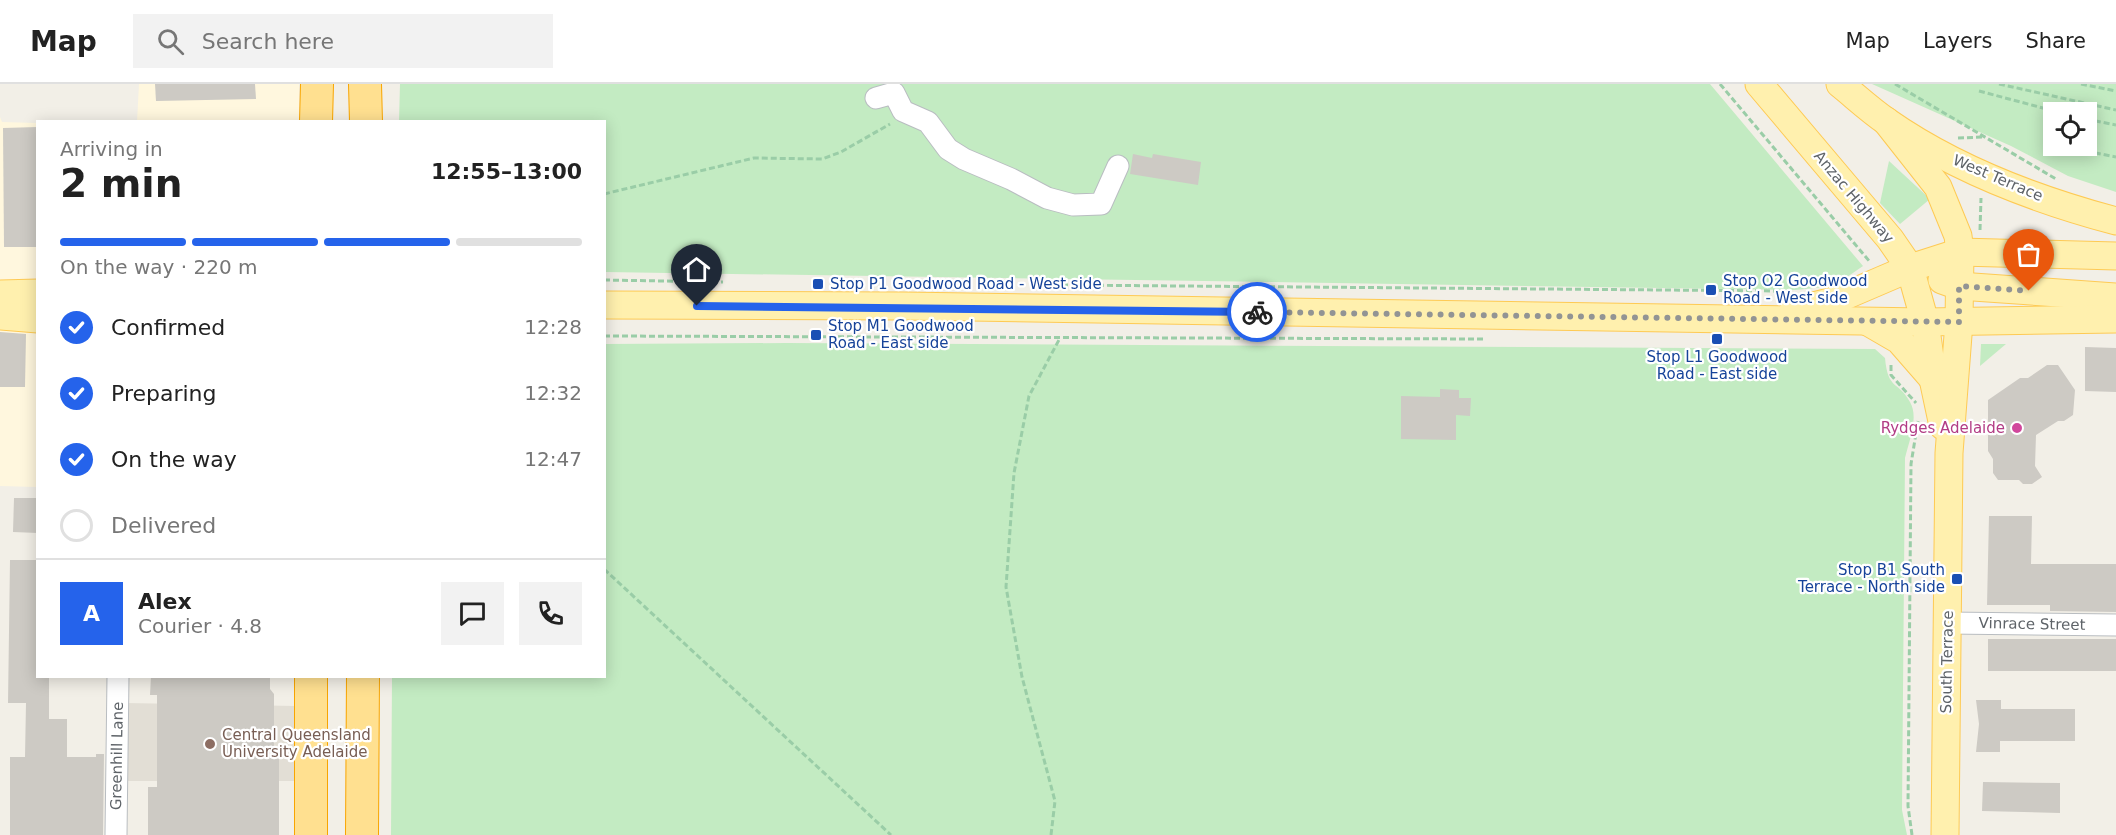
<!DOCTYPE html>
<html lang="en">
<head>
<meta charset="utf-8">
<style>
  body { margin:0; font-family:"DejaVu Sans",sans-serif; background:#f2f2f2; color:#222; height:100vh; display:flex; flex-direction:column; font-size:22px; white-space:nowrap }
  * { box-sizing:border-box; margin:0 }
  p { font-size:20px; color:#767676 }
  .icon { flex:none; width:33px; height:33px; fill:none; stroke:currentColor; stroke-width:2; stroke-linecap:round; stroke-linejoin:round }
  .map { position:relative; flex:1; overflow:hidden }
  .drawer { position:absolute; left:36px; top:36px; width:570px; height:558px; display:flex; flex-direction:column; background:#fff; border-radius:0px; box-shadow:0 3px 15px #0003 }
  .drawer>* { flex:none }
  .buttons { position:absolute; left:2043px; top:18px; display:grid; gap:12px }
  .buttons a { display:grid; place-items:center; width:54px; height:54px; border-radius:0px; background:#fff; box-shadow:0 3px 15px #0003; font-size:30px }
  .pin { position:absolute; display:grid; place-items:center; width:51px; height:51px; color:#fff; margin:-62px -26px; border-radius:50% 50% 50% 0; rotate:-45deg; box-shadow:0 0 6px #0007 }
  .pin .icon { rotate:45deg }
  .courier { position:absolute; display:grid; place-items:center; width:60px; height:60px; margin:-30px; border:4px solid #2563eb; border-radius:50%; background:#fff; color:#222; box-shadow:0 2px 8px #0007 }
  .overview em { font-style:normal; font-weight:700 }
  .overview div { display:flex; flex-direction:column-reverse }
  .overview { display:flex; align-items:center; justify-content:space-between; height:102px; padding:0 24px }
  h1 { font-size:39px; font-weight:700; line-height:45px }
  .bar { display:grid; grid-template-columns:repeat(4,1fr); gap:9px 6px; align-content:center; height:72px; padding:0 24px }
  .bar i { height:8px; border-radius:4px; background:#e0e0e0 }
  .bar .active { background:#2563eb }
  .bar p { grid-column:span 4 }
  .line { display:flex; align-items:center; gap:15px; padding:0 24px; border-top:2px solid #e0e0e0 }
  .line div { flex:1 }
  .round { display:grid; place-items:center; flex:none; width:63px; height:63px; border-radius:0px; background:#f2f2f2 }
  ol { padding:0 24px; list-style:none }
  li { display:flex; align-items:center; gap:18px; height:66px }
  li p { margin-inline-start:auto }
  li .icon { padding:6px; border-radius:50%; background:#2563eb; color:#fff; stroke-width:4 }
  li:last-child { color:#767676 }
  li i { width:33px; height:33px; border:3px solid #e0e0e0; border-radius:50% }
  header { display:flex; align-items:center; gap:36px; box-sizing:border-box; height:84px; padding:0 30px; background:#fff; border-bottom:2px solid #e0e0e0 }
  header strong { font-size:28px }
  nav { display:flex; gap:33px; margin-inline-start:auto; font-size:21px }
  .search { width:420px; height:54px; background:#f2f2f2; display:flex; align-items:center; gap:15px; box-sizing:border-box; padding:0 21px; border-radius:0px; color:#767676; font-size:22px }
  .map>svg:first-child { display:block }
</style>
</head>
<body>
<header>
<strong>Map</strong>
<div class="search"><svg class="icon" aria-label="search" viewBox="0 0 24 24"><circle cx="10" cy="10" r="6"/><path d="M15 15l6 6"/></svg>Search here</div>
<nav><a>Map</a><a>Layers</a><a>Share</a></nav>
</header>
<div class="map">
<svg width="2116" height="751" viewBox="0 0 2116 751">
  <rect width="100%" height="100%" fill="#f2efe7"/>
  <!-- commercial -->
  <g fill="#fff7de">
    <polygon points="139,0 299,0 299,37 137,38"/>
    <polygon points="0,33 2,38 37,39 37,403 0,402"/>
  </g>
  <!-- education -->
  <polygon fill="#e2ded5" points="125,619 295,622 295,697 125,697"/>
  <!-- green -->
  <g fill="#c3ebc2" fill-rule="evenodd">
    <polygon points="400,0 1710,0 1863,182 1834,202 1795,206 605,188 604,38 399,38"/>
    <path d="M1872 0H2116V108L2068 92 2011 62ZM2054 28H2086V62H2054Z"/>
    <polygon points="1889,77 1930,115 1900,140 1880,119"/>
    <path d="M786 259 1875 265 1885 274C1888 307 1898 296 1910 318 1919 333 1909 357 1905 374L1902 726 1907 751H391L392 593 604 592 605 260Z"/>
    <polygon points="1981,260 2006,260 1980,282"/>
  </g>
  <!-- building -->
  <g fill="#cdcac4">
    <polygon points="155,0 255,0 256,15 156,17"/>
    <polygon points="38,43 38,163 4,163 3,44"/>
    <polygon points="1133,70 1152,74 1153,70 1201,78 1198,101 1130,90"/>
    <polygon points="0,248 26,250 25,303 0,303"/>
    <polygon points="2085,263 2116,264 2116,308 2085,307"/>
    <polygon points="2047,281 2058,281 2075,306 2073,331 2064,337 2058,337 2036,351 2035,382 2042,393 2032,400 2023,400 2019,396 1998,396 1993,389 1993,375 1988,367 1988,316 2020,294 2028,294"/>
    <polygon points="1440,305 1459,306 1459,314 1471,314 1470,332 1456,331 1456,356 1401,355 1401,312 1440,313"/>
    <polygon points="14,414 38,414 38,449 13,448"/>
    <polygon points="1989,432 2032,432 2031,480 2116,480 2116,528 2050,527 2050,521 1987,521"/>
    <polygon points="10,476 38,476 38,592 49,592 49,635 67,635 67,673 96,673 96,670 104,670 103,751 10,751 10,673 25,673 26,619 8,619"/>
    <rect x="1988" y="555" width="128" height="32"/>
    <polygon points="151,592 270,592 270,605 274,610 274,668 279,668 279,751 148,751 148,703 157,703 157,611 150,611"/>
    <polygon points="1976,616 2001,616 2001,625 2075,625 2075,657 2000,657 2000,668 1976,668 1979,640"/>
    <polygon points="1983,698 2060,699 2060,729 1982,727"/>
  </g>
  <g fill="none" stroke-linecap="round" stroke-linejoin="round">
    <defs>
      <g id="minor">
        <polyline points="876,14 894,9 903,27 928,38 948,65 964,75 1011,95 1047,114 1073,121 1101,120 1118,82"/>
        <polyline points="1947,539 2116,541"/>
        <polyline points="116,751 118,592"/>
      </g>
      <g id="major">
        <polyline points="1759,0 1890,155 1910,184 1925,238 1933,295 1943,342"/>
        <path d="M1840 0C1855 12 1870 26 1886 37 1953 84 2037 116 2116 137"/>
        <polyline points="1886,37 1938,103 1958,152 1960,168 1959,238 1949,369 1945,751"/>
        <polyline points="1942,196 1959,202 2116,213"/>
        <polyline points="0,210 38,209"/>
        <polyline points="604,221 904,222 1925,238 2116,235"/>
        <polyline points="1793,227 1833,217 1910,184 1960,168 2116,172"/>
        <polyline points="0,232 38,235"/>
        <polyline points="1868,238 1899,256 1933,295"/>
      </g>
      <g id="highway">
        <polyline points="365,0 366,38"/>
        <polyline points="316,38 317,0"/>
        <polyline points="311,751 311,592"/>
        <polyline points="362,751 363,592"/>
      </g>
    </defs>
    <!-- minor casing -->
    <use href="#minor" stroke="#b9bdc1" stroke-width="23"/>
    <!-- major casing -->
    <use href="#major" stroke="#feca54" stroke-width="29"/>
    <!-- highway casing -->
    <use href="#highway" stroke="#f8a500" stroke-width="34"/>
    <!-- path -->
    <g stroke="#9acda7" stroke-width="3" stroke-dasharray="6 3" stroke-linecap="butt">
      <polyline points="1720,0 1870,178"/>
      <polyline points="1895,0 2056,95"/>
      <polyline points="1999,0 2116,26"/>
      <polyline points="2081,0 2116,7"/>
      <polyline points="1979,7 2058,28"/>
      <polyline points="2086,35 2116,41"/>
      <polyline points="1958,54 1985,53"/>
      <polyline points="2086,67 2116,73"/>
      <polyline points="604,110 754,74 822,75 841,68 890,40"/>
      <polyline points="1980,146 1981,114"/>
      <polyline points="604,196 723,198"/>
      <polyline points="1062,201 1782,207"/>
      <polyline points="604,252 1485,255"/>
      <polyline points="1891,281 1891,291 1916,319"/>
      <polyline points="604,485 891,751"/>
      <polyline points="1051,751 1055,717 1022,593 1006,503 1014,389 1029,312 1060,254"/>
      <polyline points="1912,751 1908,722 1911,380 1918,337"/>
    </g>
    <!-- minor -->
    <use href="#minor" stroke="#fff" stroke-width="21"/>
    <!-- major -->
    <use href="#major" stroke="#fff0ae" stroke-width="27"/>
    <!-- highway -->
    <use href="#highway" stroke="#ffe090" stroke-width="32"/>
  </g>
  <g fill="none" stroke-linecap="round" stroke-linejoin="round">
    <!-- done -->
    <polyline stroke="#929494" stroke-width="6" stroke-dasharray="0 10.8" points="1257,228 1959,238 1959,202 2029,207"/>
    <!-- route -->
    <polyline stroke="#2563eb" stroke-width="8" points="697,222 1257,228"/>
  </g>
  <!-- markers -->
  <g fill="#1a4fb4" stroke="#fff" stroke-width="2">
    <rect x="812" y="194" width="12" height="12" rx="3"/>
    <rect x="1705" y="200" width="12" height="12" rx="3"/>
    <rect x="810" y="245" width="12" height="12" rx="3"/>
    <rect x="1711" y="249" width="12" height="12" rx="3"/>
    <rect x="1951" y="489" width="12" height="12" rx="3"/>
  </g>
  <circle fill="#d1479c" stroke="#fff" stroke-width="2" cx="2017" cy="344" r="6"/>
  <circle fill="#8d6e63" stroke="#fff" stroke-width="2" cx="210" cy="660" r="6"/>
  <g text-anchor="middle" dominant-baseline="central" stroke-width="4.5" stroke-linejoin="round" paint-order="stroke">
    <!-- street labels -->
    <g font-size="15" fill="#5e6368" stroke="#fff">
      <text transform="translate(1998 94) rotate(23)">West Terrace</text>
      <text transform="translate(1854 113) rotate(50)">Anzac Highway</text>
      <text transform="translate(2032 540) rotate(1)">Vinrace Street</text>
      <text transform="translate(1947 578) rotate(-89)">South Terrace</text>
      <text transform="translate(117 672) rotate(-89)">Greenhill Lane</text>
    </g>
    <!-- transit labels -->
    <g font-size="15" fill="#164399" stroke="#fff" text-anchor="start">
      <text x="1723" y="197">Stop O2 Goodwood<tspan x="1723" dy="17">Road - West side</tspan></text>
      <text x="830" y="200">Stop P1 Goodwood Road - West side</text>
      <text x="828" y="242">Stop M1 Goodwood<tspan x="828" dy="17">Road - East side</tspan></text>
      <text x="1717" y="273" text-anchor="middle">Stop L1 Goodwood<tspan x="1717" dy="17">Road - East side</tspan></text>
      <text x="1945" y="486" text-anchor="end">Stop B1 South<tspan x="1945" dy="17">Terrace - North side</tspan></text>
    </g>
    <!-- hotel labels -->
    <g font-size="15" fill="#b23c85" stroke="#fff" text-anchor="end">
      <text x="2005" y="344">Rydges Adelaide</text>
    </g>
    <!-- education labels -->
    <g font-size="15" fill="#785e54" stroke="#fff" text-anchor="start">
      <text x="222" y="651">Central Queensland<tspan x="222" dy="17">University Adelaide</tspan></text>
    </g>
  </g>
</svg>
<div class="buttons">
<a><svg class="icon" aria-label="locate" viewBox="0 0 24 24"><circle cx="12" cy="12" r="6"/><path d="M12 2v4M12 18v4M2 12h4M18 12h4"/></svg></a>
</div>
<div class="pin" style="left:2029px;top:207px;background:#ea580c"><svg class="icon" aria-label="bag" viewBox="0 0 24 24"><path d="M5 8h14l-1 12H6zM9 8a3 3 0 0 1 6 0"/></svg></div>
<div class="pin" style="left:697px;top:222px;background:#1f2937"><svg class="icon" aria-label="home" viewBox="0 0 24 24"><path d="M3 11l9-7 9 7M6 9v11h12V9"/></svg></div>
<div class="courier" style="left:1257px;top:228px"><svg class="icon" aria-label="bike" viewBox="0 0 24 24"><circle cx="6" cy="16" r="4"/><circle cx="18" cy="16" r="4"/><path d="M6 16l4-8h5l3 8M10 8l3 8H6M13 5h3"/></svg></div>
<section class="drawer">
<div class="overview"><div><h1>2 min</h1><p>Arriving in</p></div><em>12:55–13:00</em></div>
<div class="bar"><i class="active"></i><i class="active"></i><i class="active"></i><i></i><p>On the way · 220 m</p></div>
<ol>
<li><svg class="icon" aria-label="check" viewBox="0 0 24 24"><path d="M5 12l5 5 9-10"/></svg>Confirmed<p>12:28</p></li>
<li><svg class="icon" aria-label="check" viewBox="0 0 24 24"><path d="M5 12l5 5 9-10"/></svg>Preparing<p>12:32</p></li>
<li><svg class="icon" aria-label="check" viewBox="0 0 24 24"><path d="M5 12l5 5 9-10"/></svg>On the way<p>12:47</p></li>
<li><i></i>Delivered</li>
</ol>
<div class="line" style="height:108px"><b class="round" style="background:#2563eb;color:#fff">A</b><div><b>Alex</b><p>Courier · 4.8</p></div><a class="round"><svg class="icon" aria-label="chat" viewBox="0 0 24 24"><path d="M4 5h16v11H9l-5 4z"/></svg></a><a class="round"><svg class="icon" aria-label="phone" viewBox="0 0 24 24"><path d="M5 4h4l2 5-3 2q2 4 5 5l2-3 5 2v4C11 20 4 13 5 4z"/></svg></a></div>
</section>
</div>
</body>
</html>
